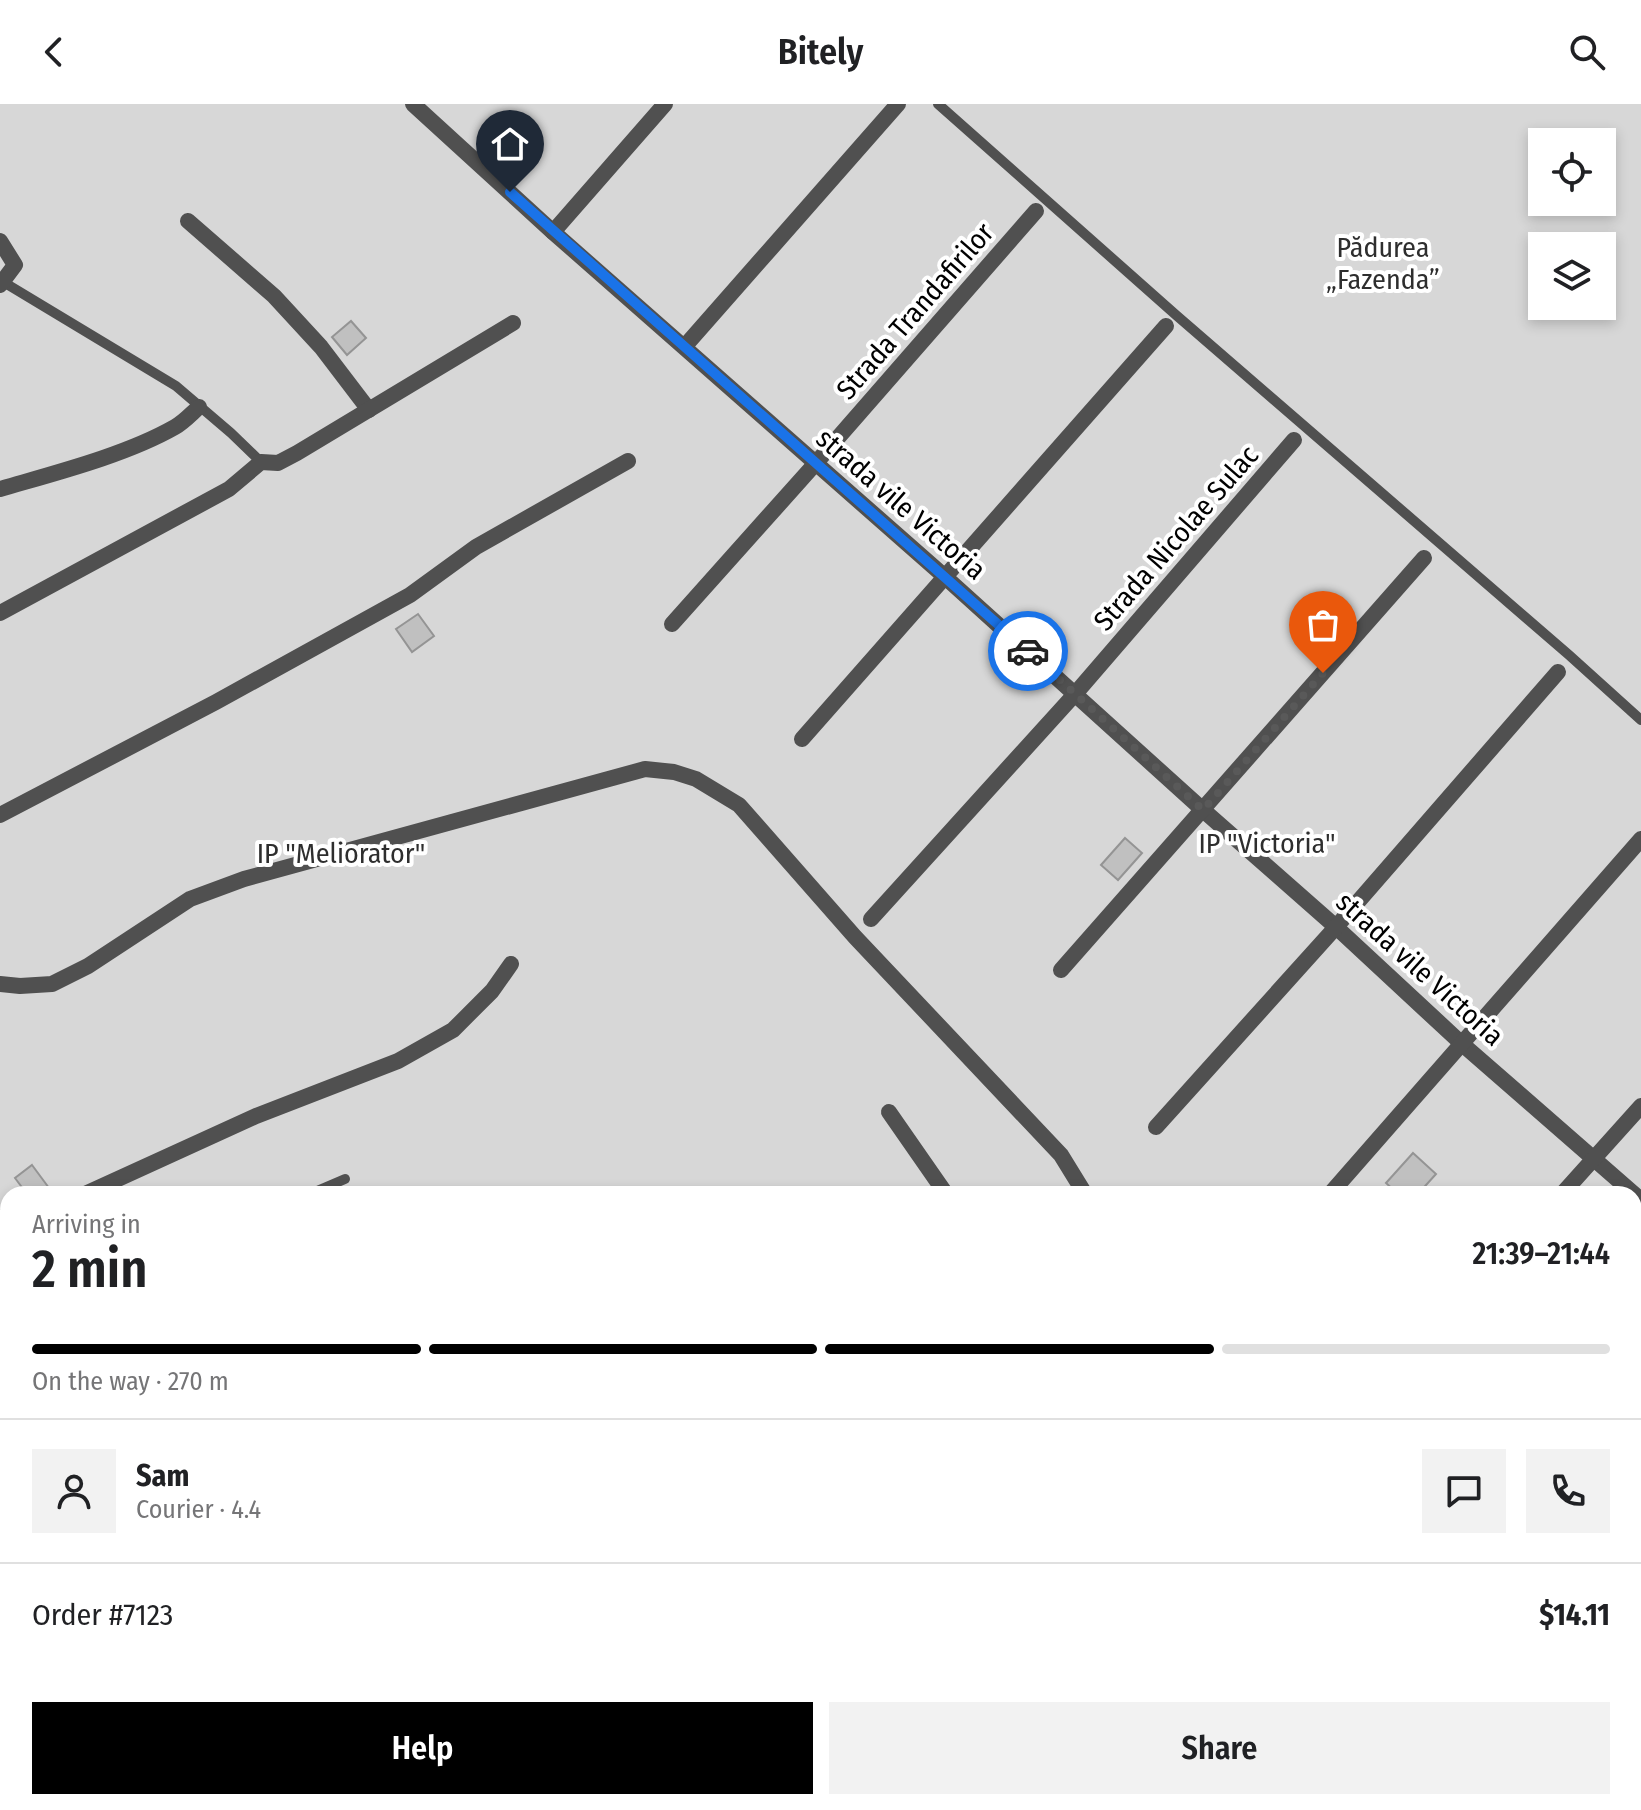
<!DOCTYPE html>
<html lang="en">
<head>
<meta charset="utf-8">
<style>
  body { margin:0; font-family:"Fira Sans Condensed",sans-serif; background:#f2f2f2; color:#202124; height:100vh; display:flex; flex-direction:column; font-size:30px; white-space:nowrap }
  * { box-sizing:border-box; margin:0 }
  p { font-size:26px; color:#757577 }
  .icon { flex:none; width:44px; height:44px; fill:none; stroke:currentColor; stroke-width:2; stroke-linecap:round; stroke-linejoin:round }
  .map { position:relative; flex:1; overflow:hidden }
  .details { position:absolute; left:0px; top:1082px; width:1642px; height:624px; display:flex; flex-direction:column; background:#fff; border-radius:24px 24px 0 0; box-shadow:0 4px 12px #0003 }
  .details>* { flex:none }
  .fabs { position:absolute; left:1528px; top:24px; display:grid; gap:16px }
  .fabs a { display:grid; place-items:center; width:88px; height:88px; border-radius:0px; background:#fff; box-shadow:0 4px 12px #0003; font-size:40px }
  .pin { position:absolute; display:grid; place-items:center; width:68px; height:68px; color:#fff; margin:-82px -34px; border-radius:50% 50% 50% 0; rotate:-45deg; box-shadow:0 0 8px #0007 }
  .pin .icon { rotate:45deg }
  .courier { position:absolute; display:grid; place-items:center; width:80px; height:80px; margin:-40px; border:6px solid #1a73e8; border-radius:50%; background:#fff; color:#222; box-shadow:0 2px 10px #0007 }
  .head em { font-style:normal; font-weight:600 }
  .head div { display:flex; flex-direction:column-reverse }
  .head { display:flex; align-items:center; justify-content:space-between; height:136px; padding:0 32px }
  h1 { font-size:52px; font-weight:600; line-height:60px }
  .bar { display:grid; grid-template-columns:repeat(4,1fr); gap:12px 8px; align-content:center; height:96px; padding:0 32px }
  .bar i { height:10px; border-radius:6px; background:#e0e0e0 }
  .bar .on { background:#000 }
  .bar p { grid-column:span 4 }
  .line { display:flex; align-items:center; gap:20px; padding:0 32px; border-top:2px solid #e0e0e0 }
  .line div { flex:1 }
  .round { display:grid; place-items:center; flex:none; width:84px; height:84px; border-radius:0px; background:#f2f2f2 }
  .primary-button { display:flex; gap:16px; margin-top:auto; padding:16px 32px }
  .primary-button a { flex:1; height:92px; border-radius:0px; background:#000; color:#fff; font-size:32px; font-weight:600; line-height:92px; text-align:center }
  .primary-button a+a { background:#f2f2f2; color:#202124 }
  header { display:flex; justify-content:space-between; align-items:center; height:104px; padding:0 32px; background:#fff; font-size:36px; font-weight:600 }
  .map>svg:first-child { display:block }
</style>
</head>
<body>
<header><svg class="icon" aria-label="back" viewBox="0 0 24 24"><path d="M15 5l-7 7 7 7"/></svg>Bitely<svg class="icon" aria-label="search" viewBox="0 0 24 24"><circle cx="10" cy="10" r="6"/><path d="M15 15l6 6"/></svg></header>
<div class="map">
<svg width="1641" height="1706" viewBox="0 0 1641 1706">
  <rect width="100%" height="100%" fill="#fff"/>
  <!-- green -->
  <path fill="#d7d7d7" fill-rule="evenodd" d="M0 0H1641V1706H237L213 1698H1634V1090H8V1631L0 1629ZM1542 38H1602V98H1542ZM1542 142H1602V202H1542Z"/>
  <!-- building -->
  <g fill="#c0c0c0" stroke="#949494" stroke-width="2">
    <polygon points="351,217 366,234 347,251 332,233"/>
    <polygon points="418,510 434,532 412,548 396,525"/>
    <polygon points="1125,734 1142,749 1118,776 1101,761"/>
    <polygon points="1413,1049 1436,1070 1418,1090 1398,1090 1386,1079"/>
    <polygon points="32,1061 49,1084 41,1090 27,1090 15,1074"/>
  </g>
  <g fill="none" stroke-linecap="round" stroke-linejoin="round">
    <!-- service -->
    <g stroke="#505050" stroke-width="10">
      <polyline points="938,0 1176,211 1569,551 1641,616"/>
      <polyline points="0,176 176,282 231,329 261,358"/>
      <polyline points="310,1090 345,1075"/>
    </g>
    <!-- minor -->
    <g stroke="#505050" stroke-width="16">
      <polyline points="413,0 553,128 944,472 1203,706 1336,823 1461,939 1641,1096"/>
      <polyline points="188,117 274,192 321,243 369,306"/>
      <polyline points="553,128 665,0"/>
      <polyline points="0,137 15,161 0,181"/>
      <polyline points="685,242 898,0"/>
      <path d="M0 385C55 369 126 351 175 323 184 318 192 309 199 303"/>
      <polyline points="0,509 229,385 261,358 278,359 297,349 513,219"/>
      <polyline points="672,520 815,360 1036,107"/>
      <polyline points="802,635 1166,222"/>
      <polyline points="0,711 216,598 410,491 476,443 628,357"/>
      <polyline points="871,815 1075,590 1294,336"/>
      <polyline points="1061,866 1424,454"/>
      <polyline points="0,880 20,882 52,880 88,862 190,795 244,775 645,665 674,668 696,675 739,701 855,833 1061,1051 1085,1090"/>
      <polyline points="889,1008 946,1090"/>
      <polyline points="1156,1023 1336,823 1558,568"/>
      <polyline points="85,1090 256,1012 398,957 453,926 492,887 511,860"/>
      <polyline points="1330,1090 1641,735"/>
      <polyline points="1562,1090 1641,1002"/>
      <polyline points="0,1113 8,1113"/>
      <polyline points="0,1217 8,1218"/>
      <polyline points="1634,1333 1641,1335"/>
      <polyline points="0,1355 8,1358"/>
      <polyline points="1634,1370 1641,1373"/>
      <polyline points="0,1471 8,1474"/>
      <polyline points="634,1698 659,1706"/>
      <polyline points="949,1698 998,1706"/>
      <polyline points="1237,1698 1265,1706"/>
      <polyline points="1612,1698 1614,1706"/>
    </g>
  </g>
  <g fill="none" stroke-linecap="round" stroke-linejoin="round">
    <!-- done -->
    <polyline stroke="#595959" stroke-width="8" stroke-dasharray="0 14.4" points="1028,547 1203,706 1323,569"/>
    <!-- route -->
    <polyline stroke="#1a73e8" stroke-width="10" points="510,88 1028,547"/>
  </g>
  <g text-anchor="middle" dominant-baseline="central" stroke-width="8" stroke-linejoin="round" paint-order="stroke">
    <!-- park labels -->
    <g font-size="28" fill="#2e2e2e" stroke="#fff">
      <text x="1383" y="143">Pădurea<tspan x="1383" dy="32">„Fazenda”</tspan></text>
      <text x="1267" y="739">IP "Victoria"</text>
      <text x="341" y="749">IP "Meliorator"</text>
    </g>
    <!-- street labels -->
    <g font-size="28" fill="#000" stroke="#fff">
      <text transform="translate(915 207) rotate(-49)">Strada Trandafirilor</text>
      <text transform="translate(901 400) rotate(41)">strada vile Victoria</text>
      <text transform="translate(1176 434) rotate(-49)">Strada Nicolae Sulac</text>
      <text transform="translate(1420 865) rotate(42)">strada vile Victoria</text>
    </g>
  </g>
</svg>
<div class="fabs">
<a><svg class="icon" aria-label="locate" viewBox="0 0 24 24"><circle cx="12" cy="12" r="6"/><path d="M12 2v4M12 18v4M2 12h4M18 12h4"/></svg></a>
<a><svg class="icon" aria-label="layers" viewBox="0 0 24 24"><path d="M12 4l9 5-9 5-9-5zM3 14l9 5 9-5"/></svg></a>
</div>
<div class="pin" style="left:1323px;top:569px;background:#ea580c"><svg class="icon" aria-label="bag" viewBox="0 0 24 24"><path d="M5 8h14l-1 12H6zM9 8a3 3 0 0 1 6 0"/></svg></div>
<div class="pin" style="left:510px;top:88px;background:#1f2937"><svg class="icon" aria-label="home" viewBox="0 0 24 24"><path d="M3 11l9-7 9 7M6 9v11h12V9"/></svg></div>
<div class="courier" style="left:1028px;top:547px"><svg class="icon" aria-label="car" viewBox="0 0 24 24"><path d="M5 17H2v-5l4-1 3-4h7l3 4 3 1v5h-3M9 17h6M6 11h13"/><circle cx="7" cy="17" r="2"/><circle cx="17" cy="17" r="2"/></svg></div>
<section class="details">
<div class="head"><div><h1>2 min</h1><p>Arriving in</p></div><em>21:39–21:44</em></div>
<div class="bar"><i class="on"></i><i class="on"></i><i class="on"></i><i></i><p>On the way · 270 m</p></div>
<div class="line" style="height:144px"><a class="round"><svg class="icon" aria-label="person" viewBox="0 0 24 24"><circle cx="12" cy="8" r="4"/><path d="M4 21q1-7 8-7t8 7"/></svg></a><div><b>Sam</b><p>Courier · 4.4</p></div><a class="round"><svg class="icon" aria-label="chat" viewBox="0 0 24 24"><path d="M4 5h16v11H9l-5 4z"/></svg></a><a class="round"><svg class="icon" aria-label="phone" viewBox="0 0 24 24"><path d="M5 4h4l2 5-3 2q2 4 5 5l2-3 5 2v4C11 20 4 13 5 4z"/></svg></a></div>
<div class="line" style="height:104px"><div>Order #7123</div><b>$14.11</b></div>
<div class="primary-button"><a>Help</a><a>Share</a></div>
</section>
</div>
</body>
</html>
